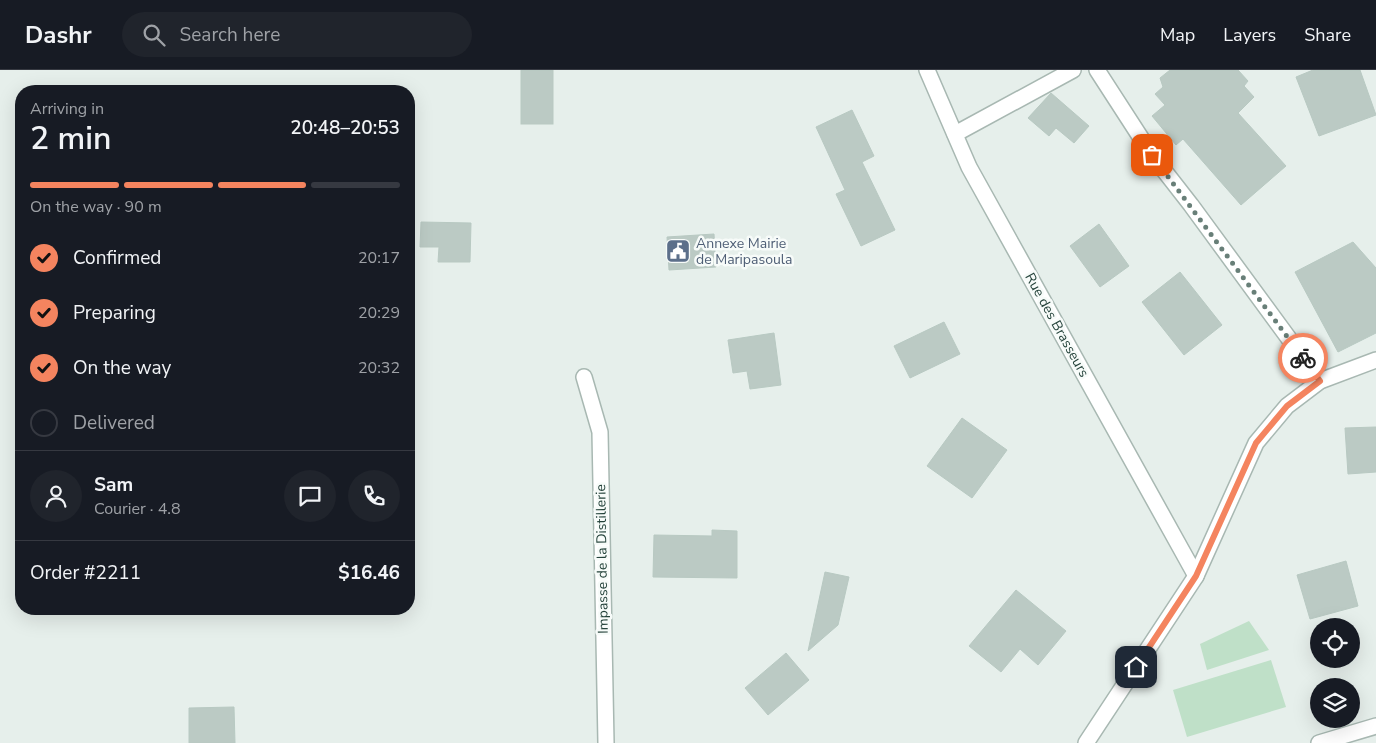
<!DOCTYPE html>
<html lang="en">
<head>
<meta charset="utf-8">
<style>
  body { margin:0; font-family:"Nunito Sans",sans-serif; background:#20242c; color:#f1f3f6; height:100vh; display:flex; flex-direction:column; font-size:19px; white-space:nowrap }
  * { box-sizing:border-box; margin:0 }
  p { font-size:16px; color:#9ea1a6 }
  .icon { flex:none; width:28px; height:28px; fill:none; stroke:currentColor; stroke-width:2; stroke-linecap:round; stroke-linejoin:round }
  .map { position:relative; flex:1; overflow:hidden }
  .side { position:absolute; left:15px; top:15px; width:400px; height:530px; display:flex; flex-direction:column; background:#171b24; border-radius:20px; box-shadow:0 5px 20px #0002 }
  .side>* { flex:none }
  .controls { position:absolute; left:1310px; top:548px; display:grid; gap:10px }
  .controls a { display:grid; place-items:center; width:50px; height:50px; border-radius:50%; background:#171b24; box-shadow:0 5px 20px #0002; font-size:25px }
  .pin { position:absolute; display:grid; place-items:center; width:42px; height:42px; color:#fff; margin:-21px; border-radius:10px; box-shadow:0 2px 8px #0006 }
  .courier { position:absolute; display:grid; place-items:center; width:50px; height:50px; margin:-25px; border:4px solid #f4845f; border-radius:50%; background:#fff; color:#222; box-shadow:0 1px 6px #0007 }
  .head em { font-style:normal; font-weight:600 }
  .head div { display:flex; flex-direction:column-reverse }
  .head { display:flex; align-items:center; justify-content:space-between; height:85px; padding:0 15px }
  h1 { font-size:32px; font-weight:600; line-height:38px }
  .bar { display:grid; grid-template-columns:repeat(4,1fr); gap:8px 5px; align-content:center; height:60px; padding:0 15px }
  .bar i { height:6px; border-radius:4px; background:#363941 }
  .bar .active { background:#f4845f }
  .bar p { grid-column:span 4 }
  .line { display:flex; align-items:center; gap:12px; padding:0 15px; border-top:1px solid #363941 }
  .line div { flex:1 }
  .round { display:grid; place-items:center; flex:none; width:52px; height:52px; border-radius:26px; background:#20242c }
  ol { padding:0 15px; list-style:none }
  li { display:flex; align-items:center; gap:15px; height:55px }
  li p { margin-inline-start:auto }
  li .icon { padding:5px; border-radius:50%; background:#f4845f; color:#111; stroke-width:4 }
  li:last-child { color:#9ea1a6 }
  li i { width:28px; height:28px; border:2px solid #363941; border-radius:50% }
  header { display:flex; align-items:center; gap:30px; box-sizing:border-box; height:70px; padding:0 25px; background:#171b24; border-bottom:1px solid #363941 }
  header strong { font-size:24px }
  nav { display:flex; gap:28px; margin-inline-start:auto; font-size:18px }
  .search { width:350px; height:45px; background:#20242c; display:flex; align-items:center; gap:12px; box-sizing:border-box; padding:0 18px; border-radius:28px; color:#9ea1a6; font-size:19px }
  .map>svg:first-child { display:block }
</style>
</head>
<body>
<header>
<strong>Dashr</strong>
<div class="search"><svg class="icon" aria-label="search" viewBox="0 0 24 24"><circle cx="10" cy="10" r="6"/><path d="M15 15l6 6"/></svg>Search here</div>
<nav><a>Map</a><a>Layers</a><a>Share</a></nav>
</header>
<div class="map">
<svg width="1376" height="673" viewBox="0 0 1376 673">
  <rect width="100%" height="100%" fill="#e6efeb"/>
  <!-- green -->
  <g fill="#bfe0c8">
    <polygon points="1249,551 1269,580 1207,600 1200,574"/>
    <polygon points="1271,590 1286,637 1187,667 1173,620"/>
  </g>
  <!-- building -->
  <g fill="#bbcac4" stroke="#b8c9c2">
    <rect x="521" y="0" width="32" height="54"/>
    <polygon points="1170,0 1238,0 1248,11 1244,16 1254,27 1238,43 1286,96 1241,135 1183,69 1176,75 1152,46 1165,35 1155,24 1163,17 1160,8"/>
    <polygon points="1313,0 1360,0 1376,45 1319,66 1296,7"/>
    <polygon points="1051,23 1089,56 1074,73 1056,58 1049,66 1028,48"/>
    <polygon points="852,40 874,86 862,92 895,160 861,176 836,124 845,120 816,57"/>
    <polygon points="421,152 471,153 470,192 438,192 439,177 420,177"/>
    <polygon points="1099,154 1129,196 1100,217 1070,176"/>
    <polygon points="714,164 716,197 669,200 667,167"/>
    <polygon points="1353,172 1376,198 1376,263 1338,282 1295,202"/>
    <polygon points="1180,202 1222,255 1184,285 1142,232"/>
    <polygon points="944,252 960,284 910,308 894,276"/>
    <polygon points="774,263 781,315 750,319 747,301 733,303 728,270"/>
    <polygon points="962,348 1007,380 972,428 927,396"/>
    <polygon points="1376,357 1376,402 1348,404 1345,358"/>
    <polygon points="712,460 737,461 737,508 653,507 654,465 712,466"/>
    <polygon points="1346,491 1358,536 1310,549 1297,505"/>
    <polygon points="825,502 849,507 838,555 808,581"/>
    <polygon points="1016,520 1066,561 1038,595 1020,579 1001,602 969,576"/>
    <polygon points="786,583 809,610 768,645 745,618"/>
    <polygon points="234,637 235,673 189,673 189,638"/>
  </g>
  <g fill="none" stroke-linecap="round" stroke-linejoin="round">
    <defs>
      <g id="minor">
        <polyline points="927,0 969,97 1196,506"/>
        <polyline points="1097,0 1152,85 1191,135 1320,311"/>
        <polyline points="955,64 1073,0"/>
        <polyline points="584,307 600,362 606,673"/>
        <polyline points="1086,673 1196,506 1256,373 1287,336 1320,311 1376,290"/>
        <polyline points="1319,673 1376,656"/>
      </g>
    </defs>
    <!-- minor casing -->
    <use href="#minor" stroke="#a8b8b2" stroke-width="18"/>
    <!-- minor -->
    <use href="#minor" stroke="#fff" stroke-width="15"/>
  </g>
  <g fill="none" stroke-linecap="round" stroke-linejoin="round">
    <!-- done -->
    <polyline stroke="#687f78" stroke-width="5" stroke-dasharray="0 9" points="1152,85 1303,288"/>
    <!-- route -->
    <polyline stroke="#f4845f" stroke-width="6" points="1136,597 1196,506 1256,373 1287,336 1320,311 1303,288"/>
  </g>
  <!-- icons -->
  <defs>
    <symbol id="civic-square" viewBox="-11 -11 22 22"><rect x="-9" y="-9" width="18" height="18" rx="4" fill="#5c6f8a" stroke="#f7fbf9"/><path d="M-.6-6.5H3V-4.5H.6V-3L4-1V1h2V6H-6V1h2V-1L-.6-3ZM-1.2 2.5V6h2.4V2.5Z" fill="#fff"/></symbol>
  </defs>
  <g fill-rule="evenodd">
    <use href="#civic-square" x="664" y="167" width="28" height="28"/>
  </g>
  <g text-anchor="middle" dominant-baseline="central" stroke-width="5" stroke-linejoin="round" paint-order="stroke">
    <!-- service labels -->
    <g font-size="14" fill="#4e5e75" stroke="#f7fbf9" text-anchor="start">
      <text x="696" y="173">Annexe Mairie<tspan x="696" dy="16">de Maripasoula</tspan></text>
    </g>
    <!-- street labels -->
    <g font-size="14" fill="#24423a" stroke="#f7fbf9">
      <text transform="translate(1057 255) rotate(61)">Rue des Brasseurs</text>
      <text transform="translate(602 489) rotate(-91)">Impasse de la Distillerie</text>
    </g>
  </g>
</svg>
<div class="controls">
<a><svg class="icon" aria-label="locate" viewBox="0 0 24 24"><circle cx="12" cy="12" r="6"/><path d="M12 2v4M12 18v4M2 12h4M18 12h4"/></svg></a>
<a><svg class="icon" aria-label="layers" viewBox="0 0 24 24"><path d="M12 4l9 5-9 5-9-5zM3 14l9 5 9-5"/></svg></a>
</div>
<div class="pin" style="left:1152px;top:85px;background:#ea580c"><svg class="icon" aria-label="bag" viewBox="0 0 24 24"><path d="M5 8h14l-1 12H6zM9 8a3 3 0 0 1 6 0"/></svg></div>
<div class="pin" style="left:1136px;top:597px;background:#1f2937"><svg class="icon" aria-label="home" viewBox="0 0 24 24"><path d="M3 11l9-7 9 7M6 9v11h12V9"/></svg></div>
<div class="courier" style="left:1303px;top:288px"><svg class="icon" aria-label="bike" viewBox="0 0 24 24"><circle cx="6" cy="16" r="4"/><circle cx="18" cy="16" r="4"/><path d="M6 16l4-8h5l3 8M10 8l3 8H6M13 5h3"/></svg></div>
<section class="side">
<div class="head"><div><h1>2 min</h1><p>Arriving in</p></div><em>20:48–20:53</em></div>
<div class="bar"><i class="active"></i><i class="active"></i><i class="active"></i><i></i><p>On the way · 90 m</p></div>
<ol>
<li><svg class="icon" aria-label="check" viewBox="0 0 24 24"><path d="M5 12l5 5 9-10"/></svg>Confirmed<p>20:17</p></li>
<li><svg class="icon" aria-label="check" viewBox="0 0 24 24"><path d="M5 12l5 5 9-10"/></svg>Preparing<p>20:29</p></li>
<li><svg class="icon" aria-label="check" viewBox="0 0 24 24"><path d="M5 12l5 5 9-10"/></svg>On the way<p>20:32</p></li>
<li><i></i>Delivered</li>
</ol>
<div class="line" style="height:90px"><a class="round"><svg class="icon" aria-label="person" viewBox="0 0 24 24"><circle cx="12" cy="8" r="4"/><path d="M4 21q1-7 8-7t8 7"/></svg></a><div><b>Sam</b><p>Courier · 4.8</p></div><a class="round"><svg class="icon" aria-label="chat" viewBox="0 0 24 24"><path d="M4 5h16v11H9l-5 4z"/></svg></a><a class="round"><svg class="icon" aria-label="phone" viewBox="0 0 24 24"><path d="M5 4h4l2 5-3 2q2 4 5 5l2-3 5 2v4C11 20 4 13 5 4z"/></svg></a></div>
<div class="line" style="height:65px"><div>Order #2211</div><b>$16.46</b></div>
</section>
</div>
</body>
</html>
